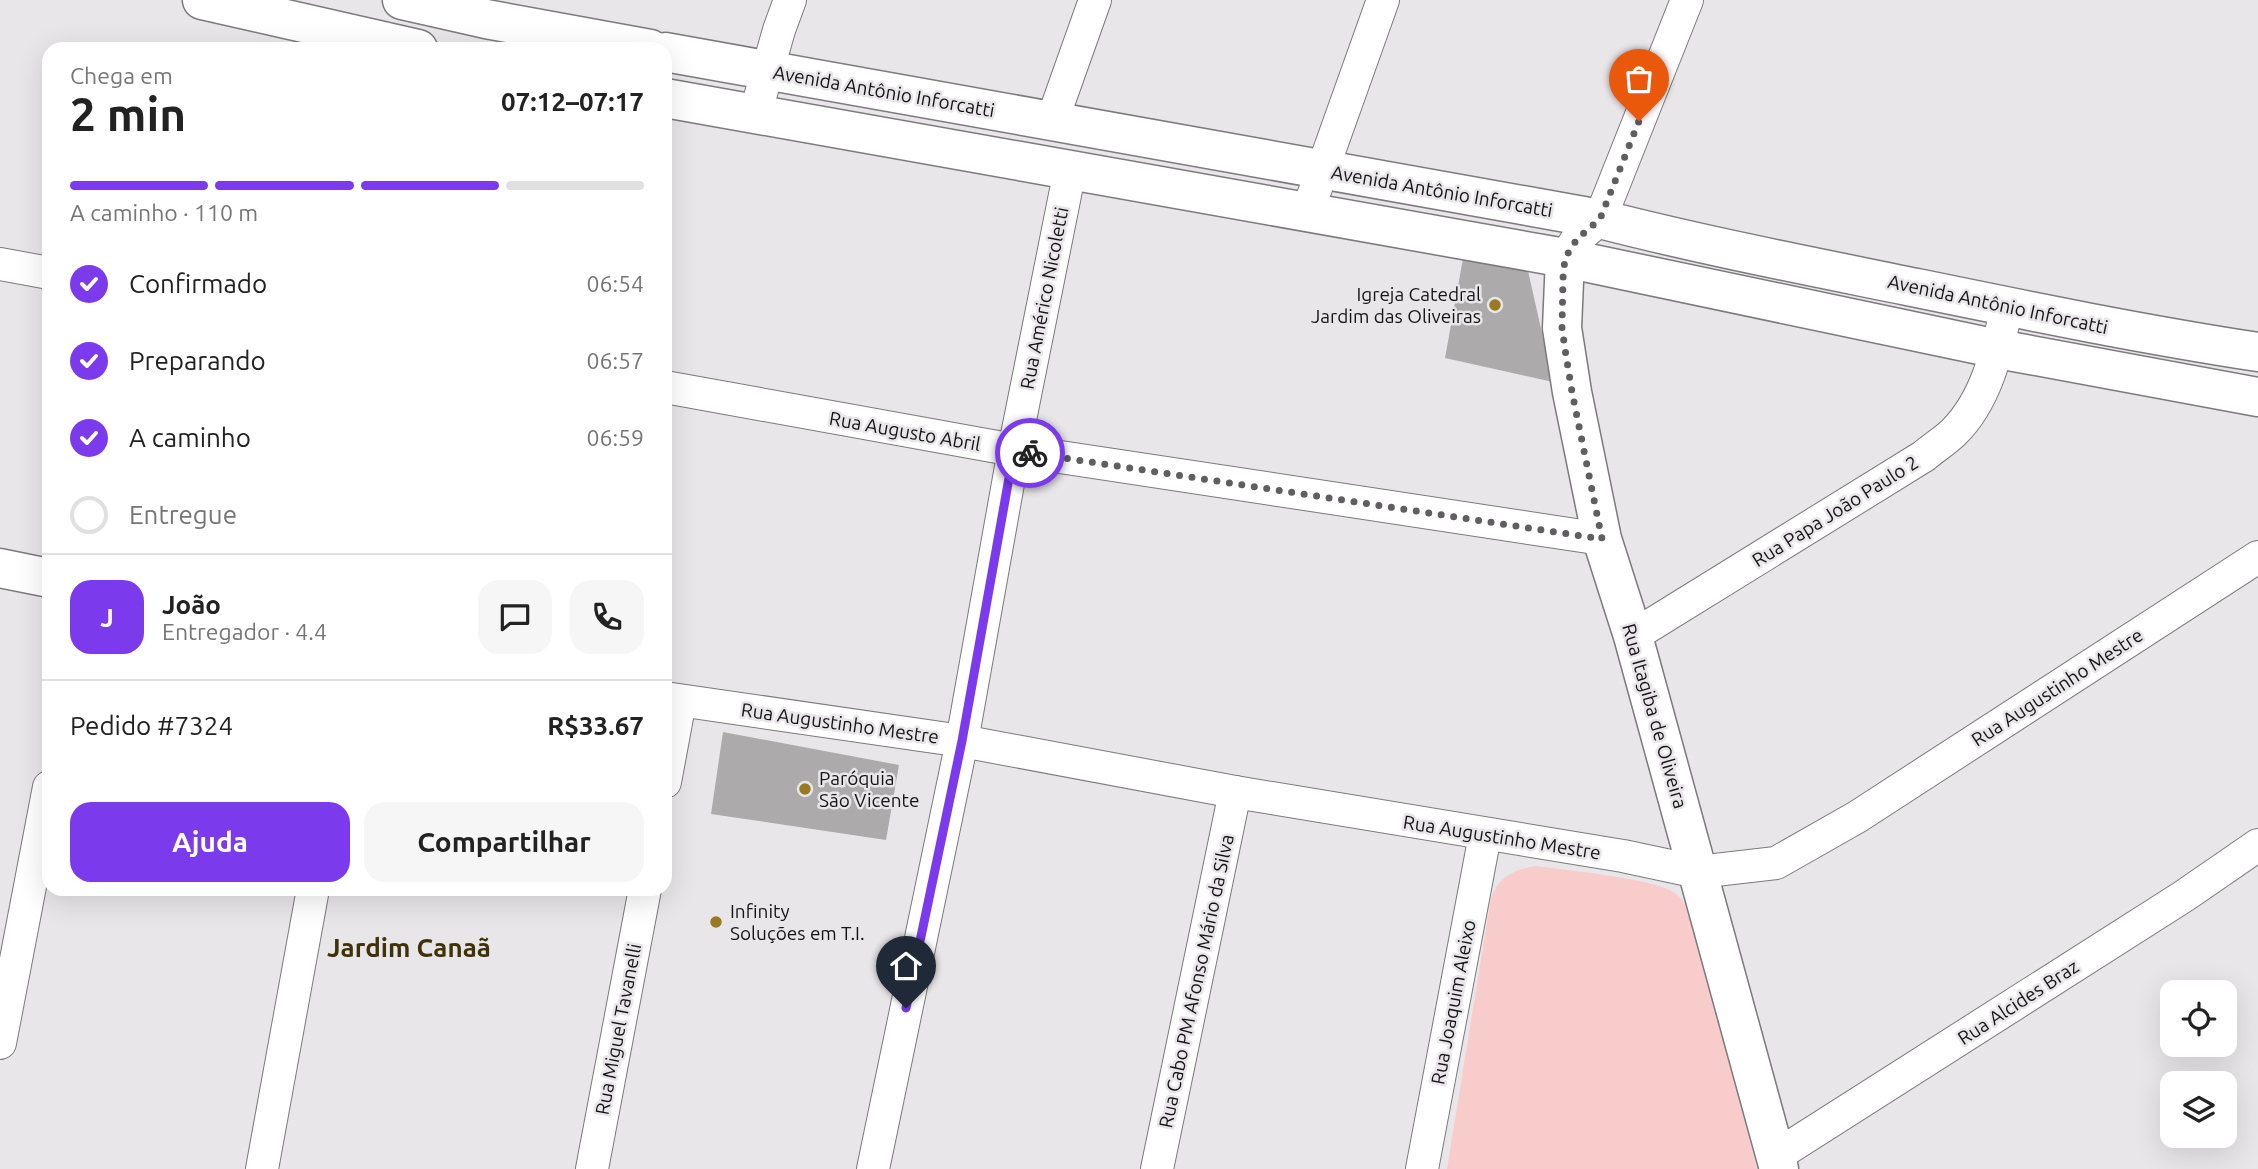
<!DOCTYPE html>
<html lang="pt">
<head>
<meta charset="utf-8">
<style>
  body { margin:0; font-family:Ubuntu,sans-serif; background:#f6f6f6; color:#222; height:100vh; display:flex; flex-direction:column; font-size:26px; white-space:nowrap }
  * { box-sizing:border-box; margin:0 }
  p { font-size:23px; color:#767676 }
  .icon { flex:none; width:38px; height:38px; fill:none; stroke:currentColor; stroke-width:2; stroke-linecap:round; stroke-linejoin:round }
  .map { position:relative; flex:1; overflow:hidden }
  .sheet { position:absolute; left:42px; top:42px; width:630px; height:854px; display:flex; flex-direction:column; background:#fff; border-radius:21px; box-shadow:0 7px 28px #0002 }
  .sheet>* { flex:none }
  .buttons { position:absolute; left:2160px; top:980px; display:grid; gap:14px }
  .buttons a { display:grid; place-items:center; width:77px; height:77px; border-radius:14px; background:#fff; box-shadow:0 7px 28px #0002; font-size:35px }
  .pin { position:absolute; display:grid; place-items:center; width:60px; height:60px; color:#fff; margin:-72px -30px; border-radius:50% 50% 50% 0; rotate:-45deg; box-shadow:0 0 7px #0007 }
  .pin .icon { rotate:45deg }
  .courier { position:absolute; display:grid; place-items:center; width:70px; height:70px; margin:-35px; border:5px solid #7c3aed; border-radius:50%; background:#fff; color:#222; box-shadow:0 2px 9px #0007 }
  .summary em { font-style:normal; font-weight:600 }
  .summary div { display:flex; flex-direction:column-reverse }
  .summary { display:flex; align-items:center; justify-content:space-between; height:119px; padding:0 28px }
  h1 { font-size:46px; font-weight:600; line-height:52px }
  .bar { display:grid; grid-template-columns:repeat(4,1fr); gap:10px 7px; align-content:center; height:84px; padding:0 28px }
  .bar i { height:9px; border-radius:5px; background:#e0e0e0 }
  .bar .current { background:#7c3aed }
  .bar p { grid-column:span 4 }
  .line { display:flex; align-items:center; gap:18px; padding:0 28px; border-top:2px solid #e0e0e0 }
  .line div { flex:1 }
  .round { display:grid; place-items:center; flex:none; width:74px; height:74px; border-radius:21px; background:#f6f6f6 }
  ol { padding:0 28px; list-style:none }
  li { display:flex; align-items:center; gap:21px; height:77px }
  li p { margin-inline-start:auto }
  li .icon { padding:7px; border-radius:50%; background:#7c3aed; color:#fff; stroke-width:4 }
  li:last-child { color:#767676 }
  li i { width:38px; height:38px; border:4px solid #e0e0e0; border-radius:50% }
  .primary-button { display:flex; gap:14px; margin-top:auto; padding:14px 28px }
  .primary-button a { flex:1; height:80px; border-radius:21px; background:#7c3aed; color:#fff; font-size:28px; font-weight:600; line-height:80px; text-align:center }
  .primary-button a+a { background:#f6f6f6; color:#222 }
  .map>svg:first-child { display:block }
</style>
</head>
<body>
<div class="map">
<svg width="2258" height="1169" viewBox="0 0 2258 1169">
  <rect width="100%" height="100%" fill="#e9e6e9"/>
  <!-- green -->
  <path fill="#f9cccc" d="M1536 866C1564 870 1657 879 1675 893 1689 904 1693 919 1698 935L1757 1169H1447L1491 898C1499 877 1514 869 1536 866Z"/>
  <!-- building -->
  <g fill="#adaaab">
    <polygon points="1464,253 1524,253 1553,382 1445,358"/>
    <polygon points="723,732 899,765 886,840 711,814"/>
  </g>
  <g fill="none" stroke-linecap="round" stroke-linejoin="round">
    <defs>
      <g id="minor">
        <polyline points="755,115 779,30 790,0"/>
        <polyline points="1052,121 1095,0"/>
        <polyline points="1307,213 1383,0"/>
        <polyline points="1565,258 1577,239 1600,219 1687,0"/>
        <polyline points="0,264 49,273"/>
        <polyline points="665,387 1014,450 1602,539"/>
        <path d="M1633 636 1924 456C1933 448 1945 441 1954 432 1987 399 1997 351 2007 307"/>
        <polyline points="665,698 962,741 1235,792 1623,856 1698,872 1776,863 1857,817 2258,557"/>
        <polyline points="665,782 680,701"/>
        <polyline points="0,1043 49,787"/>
        <polyline points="1776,1156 2184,896 2258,845"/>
        <polyline points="262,1169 313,889"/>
        <polyline points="592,1169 645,889"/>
        <polyline points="873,1169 962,741 1014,450 1070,170"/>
        <polyline points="1157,1169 1235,792"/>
        <polyline points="1422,1169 1485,835"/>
      </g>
      <g id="tertiary">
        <polyline points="202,0 418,49"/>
        <polyline points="402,0 486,19 650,49"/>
        <path d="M665 52 1600 219C1701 245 1804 265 1907 286 2024 310 2140 334 2258 352"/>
        <polyline points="665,98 1565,258 1998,349 2258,397"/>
        <polyline points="1565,258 1562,328 1572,392 1602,539 1633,636 1779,1169"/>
        <polyline points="0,568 49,578"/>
      </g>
    </defs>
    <!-- minor casing -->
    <use href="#minor" stroke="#7c7a7c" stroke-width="34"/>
    <!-- tertiary casing -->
    <use href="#tertiary" stroke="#7c7a7c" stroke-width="41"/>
    <!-- minor -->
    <use href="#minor" stroke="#fff" stroke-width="32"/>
    <!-- tertiary -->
    <use href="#tertiary" stroke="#fff" stroke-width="38"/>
  </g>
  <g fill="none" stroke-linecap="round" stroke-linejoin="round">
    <!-- done -->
    <polyline stroke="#605e60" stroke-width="7" stroke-dasharray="0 12.6" points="1030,453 1602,539 1572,392 1565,349 1562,328 1563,278 1565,258 1577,239 1600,219 1639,121"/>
    <!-- route -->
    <polyline stroke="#7c3aed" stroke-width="9" points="906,1008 962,741 1014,450 1030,453"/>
  </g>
  <!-- markers -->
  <g fill="#977a23" stroke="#e9e6e9" stroke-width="2.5">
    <circle cx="1495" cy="305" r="7"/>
    <circle cx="805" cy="789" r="7"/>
    <circle cx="716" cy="922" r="7"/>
  </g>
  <g text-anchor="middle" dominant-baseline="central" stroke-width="5" stroke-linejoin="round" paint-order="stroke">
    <!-- street labels -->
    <g font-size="19" fill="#161516" stroke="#e9e6e9">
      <text transform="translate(884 91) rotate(10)">Avenida Antônio Inforcatti</text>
      <text transform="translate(1442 191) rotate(10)">Avenida Antônio Inforcatti</text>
      <text transform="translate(1044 298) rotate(-79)">Rua Américo Nicoletti</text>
      <text transform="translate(1998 304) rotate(12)">Avenida Antônio Inforcatti</text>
      <text transform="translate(905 431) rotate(10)">Rua Augusto Abril</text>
      <text transform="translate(1835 511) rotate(-32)">Rua Papa João Paulo 2</text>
      <text transform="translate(2057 687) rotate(-33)">Rua Augustinho Mestre</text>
      <text transform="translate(1655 716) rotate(74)">Rua Itagiba de Oliveira</text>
      <text transform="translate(840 723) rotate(8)">Rua Augustinho Mestre</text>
      <text transform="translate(1502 837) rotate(9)">Rua Augustinho Mestre</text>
      <text transform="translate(1196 981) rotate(-78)">Rua Cabo PM Afonso Mário da Silva</text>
      <text transform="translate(1453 1002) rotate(-79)">Rua Joaquim Aleixo</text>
      <text transform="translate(2018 1002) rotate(-33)">Rua Alcides Braz</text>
      <text transform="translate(618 1029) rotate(-79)">Rua Miguel Tavanelli</text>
    </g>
    <!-- poi labels -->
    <g font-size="19" fill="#161516" stroke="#e9e6e9" text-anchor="start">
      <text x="1481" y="294" text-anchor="end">Igreja Catedral<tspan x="1481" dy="22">Jardim das Oliveiras</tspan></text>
      <text x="819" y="778">Paróquia<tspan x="819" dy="22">São Vicente</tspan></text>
      <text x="730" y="911">Infinity<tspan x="730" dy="22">Soluções em T.I.</tspan></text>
    </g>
    <!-- district labels -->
    <g font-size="26" font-weight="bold" fill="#403208" stroke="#e9e6e9">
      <text x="409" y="947">Jardim Canaã</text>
    </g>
  </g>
</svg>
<div class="buttons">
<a><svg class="icon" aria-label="locate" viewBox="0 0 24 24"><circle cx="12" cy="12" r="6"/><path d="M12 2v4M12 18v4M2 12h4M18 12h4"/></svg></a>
<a><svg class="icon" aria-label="layers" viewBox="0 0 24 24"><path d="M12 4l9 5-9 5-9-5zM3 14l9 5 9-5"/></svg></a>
</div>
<div class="pin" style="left:1639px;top:121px;background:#ea580c"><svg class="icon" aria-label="bag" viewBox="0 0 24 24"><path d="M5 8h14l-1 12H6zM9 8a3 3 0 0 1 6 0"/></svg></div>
<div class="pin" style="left:906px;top:1008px;background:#1f2937"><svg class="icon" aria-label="home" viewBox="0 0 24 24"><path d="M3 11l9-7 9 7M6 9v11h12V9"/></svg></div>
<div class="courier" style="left:1030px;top:453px"><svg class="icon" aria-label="bike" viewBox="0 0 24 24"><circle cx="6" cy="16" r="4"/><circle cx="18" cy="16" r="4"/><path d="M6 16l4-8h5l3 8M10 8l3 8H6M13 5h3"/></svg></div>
<section class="sheet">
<div class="summary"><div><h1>2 min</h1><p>Chega em</p></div><em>07:12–07:17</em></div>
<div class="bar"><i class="current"></i><i class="current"></i><i class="current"></i><i></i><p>A caminho · 110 m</p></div>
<ol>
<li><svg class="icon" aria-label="check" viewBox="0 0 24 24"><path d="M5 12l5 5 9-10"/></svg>Confirmado<p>06:54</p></li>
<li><svg class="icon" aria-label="check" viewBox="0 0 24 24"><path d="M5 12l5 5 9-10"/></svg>Preparando<p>06:57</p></li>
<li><svg class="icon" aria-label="check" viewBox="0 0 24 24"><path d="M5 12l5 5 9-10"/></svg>A caminho<p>06:59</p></li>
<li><i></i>Entregue</li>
</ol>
<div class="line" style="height:126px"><b class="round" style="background:#7c3aed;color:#fff">J</b><div><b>João</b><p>Entregador · 4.4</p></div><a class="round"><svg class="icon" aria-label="chat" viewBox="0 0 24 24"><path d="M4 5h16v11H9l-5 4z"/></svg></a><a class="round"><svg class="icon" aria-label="phone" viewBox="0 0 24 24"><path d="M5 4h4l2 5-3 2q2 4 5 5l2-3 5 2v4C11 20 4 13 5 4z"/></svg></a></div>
<div class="line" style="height:91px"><div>Pedido #7324</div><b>R$33.67</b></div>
<div class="primary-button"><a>Ajuda</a><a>Compartilhar</a></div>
</section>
</div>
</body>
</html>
